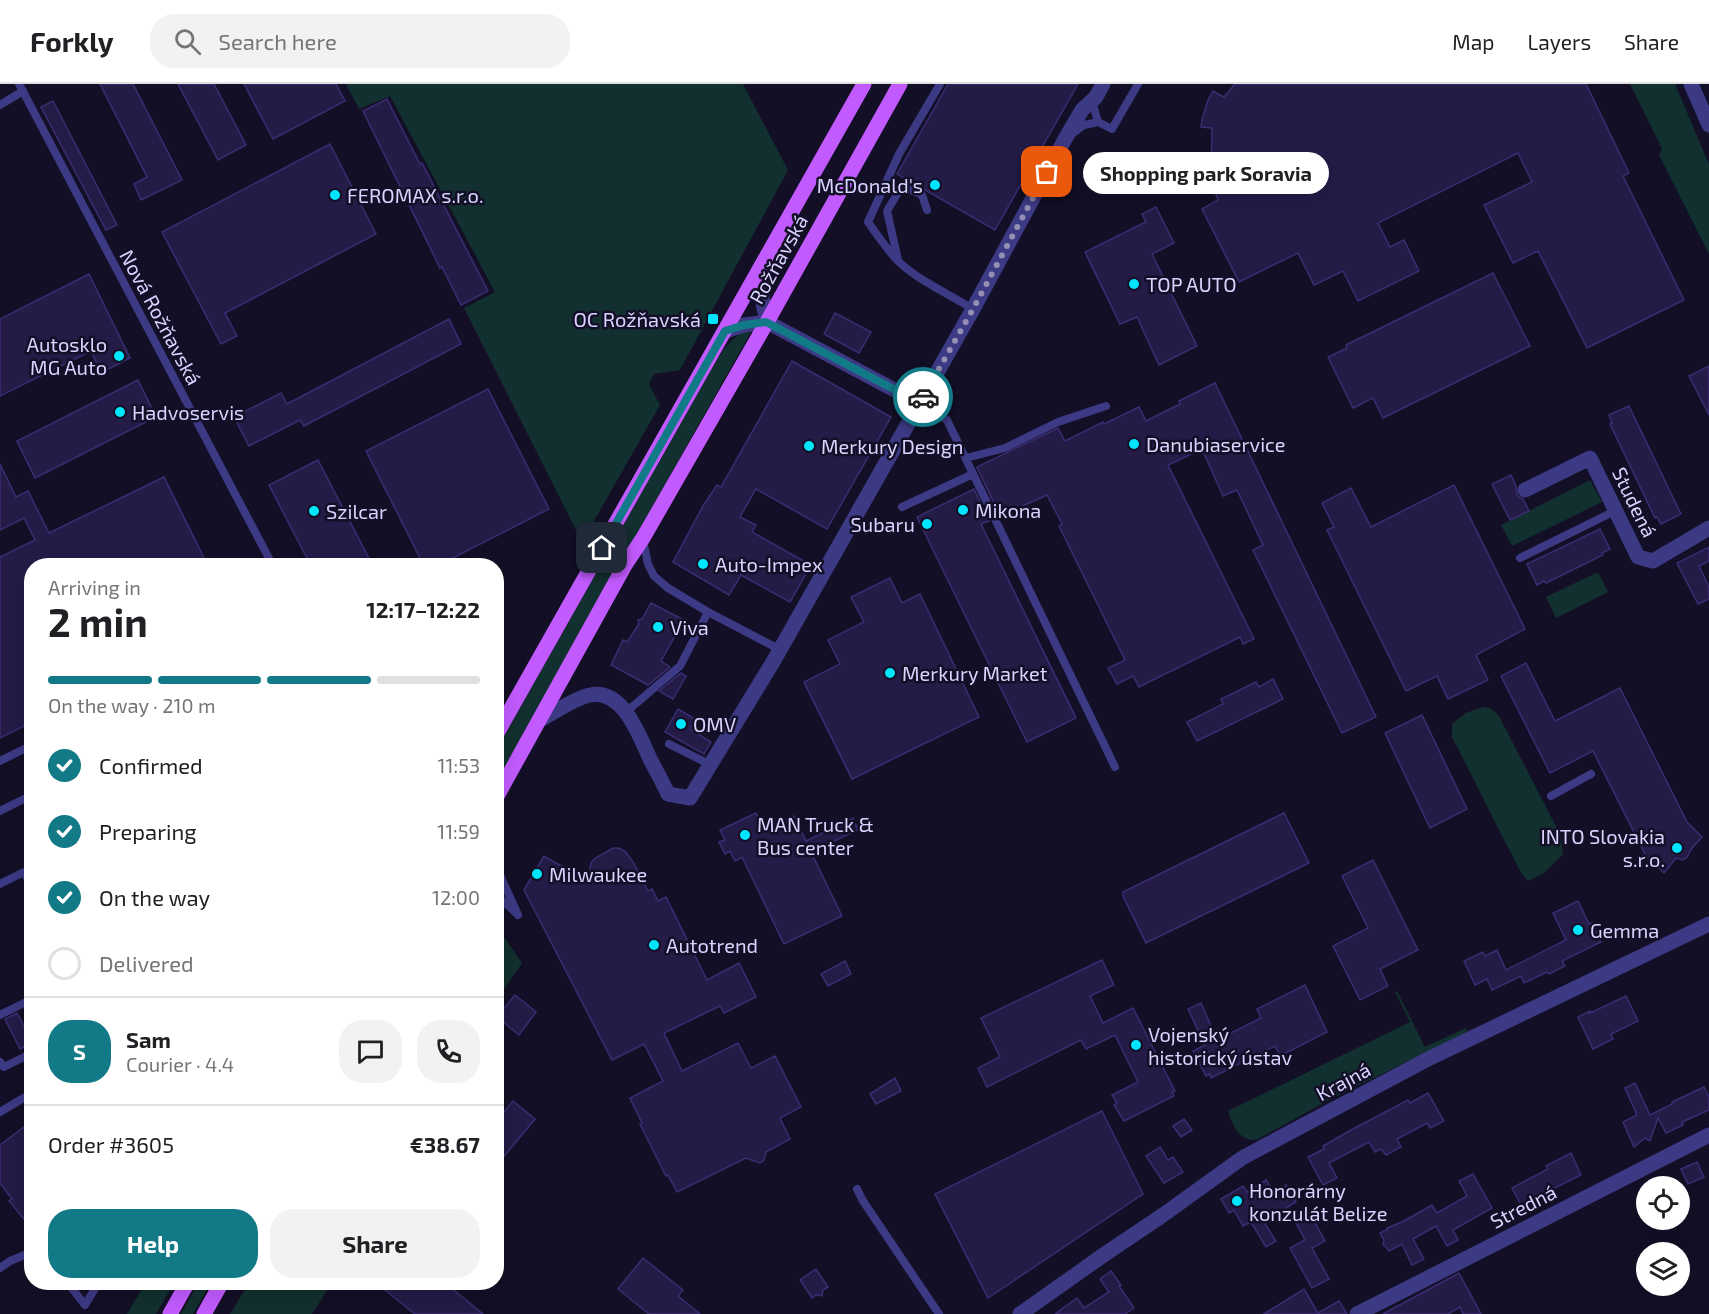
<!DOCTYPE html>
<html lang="en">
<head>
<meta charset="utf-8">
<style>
  body { margin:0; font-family:"Exo 2",sans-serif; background:#f2f2f2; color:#202124; height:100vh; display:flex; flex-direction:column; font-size:22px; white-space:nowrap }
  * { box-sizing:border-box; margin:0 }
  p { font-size:20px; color:#757577 }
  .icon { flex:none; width:33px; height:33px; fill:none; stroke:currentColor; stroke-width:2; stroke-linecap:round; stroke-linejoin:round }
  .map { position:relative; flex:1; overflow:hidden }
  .details { position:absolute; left:24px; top:474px; width:480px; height:732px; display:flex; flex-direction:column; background:#fff; border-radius:24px; box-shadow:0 6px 24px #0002 }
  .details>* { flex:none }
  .fabs { position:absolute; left:1636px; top:1092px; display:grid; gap:12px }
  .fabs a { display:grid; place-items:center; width:54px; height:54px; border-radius:50%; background:#fff; box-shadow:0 6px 24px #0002; font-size:30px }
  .pin { position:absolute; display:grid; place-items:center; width:51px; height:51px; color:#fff; margin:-26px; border-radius:12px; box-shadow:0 3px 9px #0006 }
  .courier { position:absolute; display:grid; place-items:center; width:60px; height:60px; margin:-30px; border:4px solid #127987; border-radius:50%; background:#fff; color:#222; box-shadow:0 2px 8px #0007 }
  .bubble { position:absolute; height:42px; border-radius:21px; background:#fff; box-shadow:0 6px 24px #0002; font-size:20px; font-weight:700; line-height:42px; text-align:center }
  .headline em { font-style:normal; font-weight:700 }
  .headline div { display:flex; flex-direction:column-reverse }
  .headline { display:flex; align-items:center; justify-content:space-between; height:102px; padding:0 24px }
  h1 { font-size:39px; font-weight:700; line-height:45px }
  .bar { display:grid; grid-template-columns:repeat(4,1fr); gap:9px 6px; align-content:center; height:72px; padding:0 24px }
  .bar i { height:8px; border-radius:4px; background:#e0e0e0 }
  .bar .current { background:#127987 }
  .bar p { grid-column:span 4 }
  .line { display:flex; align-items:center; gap:15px; padding:0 24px; border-top:2px solid #e0e0e0 }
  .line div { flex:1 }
  .round { display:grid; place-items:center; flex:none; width:63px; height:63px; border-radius:24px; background:#f2f2f2 }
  ol { padding:0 24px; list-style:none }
  li { display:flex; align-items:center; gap:18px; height:66px }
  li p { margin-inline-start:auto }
  li .icon { padding:6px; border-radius:50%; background:#127987; color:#fff; stroke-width:4 }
  li:last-child { color:#757577 }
  li i { width:33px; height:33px; border:3px solid #e0e0e0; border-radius:50% }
  .action { display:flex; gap:12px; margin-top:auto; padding:12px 24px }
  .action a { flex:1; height:69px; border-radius:24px; background:#127987; color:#fff; font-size:24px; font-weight:700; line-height:69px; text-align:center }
  .action a+a { background:#f2f2f2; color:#202124 }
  header { display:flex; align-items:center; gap:36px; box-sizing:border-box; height:84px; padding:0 30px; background:#fff; border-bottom:2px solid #e0e0e0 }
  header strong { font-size:28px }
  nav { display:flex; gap:33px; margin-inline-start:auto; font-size:21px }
  .search { width:420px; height:54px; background:#f2f2f2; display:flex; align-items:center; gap:15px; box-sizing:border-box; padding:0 21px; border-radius:24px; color:#757577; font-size:22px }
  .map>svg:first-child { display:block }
</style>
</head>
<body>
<header>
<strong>Forkly</strong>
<div class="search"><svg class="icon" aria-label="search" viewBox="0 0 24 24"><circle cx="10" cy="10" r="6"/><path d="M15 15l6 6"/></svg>Search here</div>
<nav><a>Map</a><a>Layers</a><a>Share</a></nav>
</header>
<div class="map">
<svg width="1709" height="1230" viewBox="0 0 1709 1230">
  <rect width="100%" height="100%" fill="#130f26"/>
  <!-- green -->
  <g fill="#12302f">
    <polygon points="346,0 743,0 788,86 680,286 654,290 649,300 660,321 582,458 464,224 495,208 390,12 359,25"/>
    <polygon points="1630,0 1675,0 1709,80 1709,170 1659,71 1662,65"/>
    <path d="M752 246 497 698V665L718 274C728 260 735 249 752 246Z"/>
    <polygon points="1590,396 1602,418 1512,462 1501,441"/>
    <polygon points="1598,488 1608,508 1556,534 1546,513"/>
    <polygon points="1483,623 1490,624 1499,632 1561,752 1563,770 1544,789 1528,797 1521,789 1452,653 1452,640 1466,629"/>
    <polygon points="497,854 505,854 522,879 497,916"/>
    <path d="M1397 907 1425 963 1466 944 1468 948 1331 1015 1258 1055C1241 1060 1232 1041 1228 1027L1410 938 1395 908Z"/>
    <polygon points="146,1198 174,1199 156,1230 127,1230"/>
    <polygon points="198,1199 211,1199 193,1230 181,1230"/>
    <polygon points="249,1199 249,1198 332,1199 312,1230 230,1230"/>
  </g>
  <!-- building -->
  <g fill="#241b47" stroke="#3b2d73" stroke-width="1.5">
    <polygon points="100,0 133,0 182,96 141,116 134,100 147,93"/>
    <polygon points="178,0 214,0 246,61 218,76"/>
    <polygon points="244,0 336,0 345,17 273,55"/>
    <polygon points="948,0 1078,0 995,146 897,90"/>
    <polygon points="1235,0 1586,0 1629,89 1623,92 1684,216 1587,264 1538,167 1513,179 1484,121 1532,98 1518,69 1378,139 1390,163 1404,156 1419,187 1358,217 1343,187 1314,201 1298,169 1239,198 1202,125 1218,116 1211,97 1212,44 1201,43 1202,36 1208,16 1213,7 1224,13"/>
    <polygon points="387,15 420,80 422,79 488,207 461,221 442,183 440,184 363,27"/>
    <polygon points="53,17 117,141 106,146 41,23"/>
    <polygon points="330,60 376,150 225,229 237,252 221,260 162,148"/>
    <polygon points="1156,123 1174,159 1152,170 1197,262 1159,281 1137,233 1120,240 1085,168 1146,138 1142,130"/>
    <polygon points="1493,189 1530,262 1383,334 1373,314 1353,324 1328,273 1347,264 1346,261"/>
    <polygon points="89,190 130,274 101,289 91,267 0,312 0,235"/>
    <polygon points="835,229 871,248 859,269 824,250"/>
    <polygon points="449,235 461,260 304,342 300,336 249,362 234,333 281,309 287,320"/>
    <polygon points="792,277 891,333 827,445 756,405 740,433 756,441 752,448 811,481 790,518 741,491 729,511 673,478 703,422 717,401 721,403"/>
    <polygon points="1709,282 1709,331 1689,292"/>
    <polygon points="138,296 156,333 35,394 17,357"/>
    <polygon points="1215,299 1376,633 1342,649 1253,466 1263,461 1237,406 1223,412 1202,365 1168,381 1254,555 1243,560 1240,553 1139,603 1133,592 1117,600 1108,584 1125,576 1059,442 1062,440 1047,411 1000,432 977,383 1058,344 1065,357 1103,338 1104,340 1139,323 1146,337 1180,320 1179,317"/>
    <polygon points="488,305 549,425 437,482 424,482 366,367"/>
    <polygon points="1629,322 1681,430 1661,440 1657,433 1655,434 1610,340 1612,339 1609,331"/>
    <polygon points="318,376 358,453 373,482 311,482 269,401"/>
    <polygon points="0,380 16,413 28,407 49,449 164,393 208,482 32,482 32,638 0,654 0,473 35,456 24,434 0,446"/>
    <polygon points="1511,391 1516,402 1517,411 1523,415 1529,427 1510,436 1492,400"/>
    <polygon points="1454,401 1525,545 1476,571 1488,596 1448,615 1437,592 1406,607 1327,446 1334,443 1322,419 1351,404 1371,443"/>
    <polygon points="974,405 989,437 981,440 1076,634 1027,658 917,433"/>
    <polygon points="1600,445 1610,465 1602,469 1603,471 1546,499 1544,497 1537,501 1527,480"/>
    <polygon points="1709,463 1709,477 1699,482 1709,503 1709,515 1698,520 1677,479"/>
    <polygon points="890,494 902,519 920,510 979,633 852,695 804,598 840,580 828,556 864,538 851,513"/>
    <polygon points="651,519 684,536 661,577 670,583 648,601 611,581 623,556 627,558 639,540 638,536 642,535"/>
    <polygon points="1526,579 1555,637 1620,604 1687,738 1702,753 1692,764 1687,773 1683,776 1676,774 1664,789 1656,781 1653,772 1647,774 1593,667 1550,689 1501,592"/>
    <polygon points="681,589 686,592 673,615 659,607"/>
    <polygon points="1273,595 1283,615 1197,657 1187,638 1223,620 1221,615 1256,598 1259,603"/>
    <polygon points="678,625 695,635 690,645 711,658 704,670 665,648"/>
    <polygon points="1422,631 1467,725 1430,744 1385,649"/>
    <polygon points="756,729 764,746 794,732 806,757 853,734 858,746 811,768 842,832 784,860 742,773 735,777 730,767 725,770 719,758 725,756 720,746"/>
    <polygon points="1284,729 1309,779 1146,859 1123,812 1123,808"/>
    <polygon points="613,764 618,764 625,767 633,778 648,807 652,805 658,817 666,813 707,896 739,879 756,913 724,929 720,922 664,949 682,987 738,959 751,984 775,972 801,1023 780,1034 790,1055 766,1068 764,1076 760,1079 746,1074 677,1108 668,1091 666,1092 640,1040 642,1039 630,1014 663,997 644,960 612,976 524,806 544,772 588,797 591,779 594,775"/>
    <polygon points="1373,776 1418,866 1380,885 1388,902 1360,916 1333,862 1368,844 1342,792"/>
    <polygon points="1578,817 1589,840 1592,839 1601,858 1562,877 1565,882 1549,890 1547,888 1524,899 1521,892 1492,906 1487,895 1475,901 1464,877 1483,868 1485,872 1497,866 1506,886 1566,856 1553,829"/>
    <polygon points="1102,876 1114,901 1090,912 1103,939 1133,924 1175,1007 1172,1008 1174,1012 1124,1037 1114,1021 1117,1019 1112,1011 1138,998 1115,951 1086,965 1081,956 987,1003 978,984 1000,973 981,934"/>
    <polygon points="845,877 851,890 828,902 821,890"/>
    <polygon points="1305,901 1327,948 1280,972 1275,962 1211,994 1210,990 1206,992 1193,967 1205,961 1188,925 1201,919 1217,956 1261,934 1257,925"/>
    <polygon points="515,911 536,928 519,951 497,933"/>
    <polygon points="1626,912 1638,937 1611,950 1613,955 1593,965 1578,933 1590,927 1590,929"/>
    <polygon points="17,929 32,958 32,959 20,965 5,935"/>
    <polygon points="895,994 901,1007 876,1020 870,1010"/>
    <polygon points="1635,999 1650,1031 1672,1020 1672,1018 1704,1003 1709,1013 1709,1026 1682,1038 1683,1041 1666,1049 1658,1034 1650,1057 1645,1054 1634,1063 1623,1038 1637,1031 1625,1004"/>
    <polygon points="1428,1009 1444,1037 1430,1044 1427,1039 1397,1055 1401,1063 1386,1071 1381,1065 1375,1068 1369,1058 1329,1079 1337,1094 1323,1101 1308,1073 1324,1065 1323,1062 1351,1046 1408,1016 1410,1019"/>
    <polygon points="513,1017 535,1035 496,1082 496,1038"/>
    <polygon points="1102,1027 1143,1110 988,1214 935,1110"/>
    <polygon points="1184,1035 1192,1046 1181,1053 1173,1042"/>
    <polygon points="32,1037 32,1145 9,1117 12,1115 0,1099 0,1061"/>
    <polygon points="1160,1063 1168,1076 1173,1073 1183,1088 1164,1099 1146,1072"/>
    <polygon points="1571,1069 1581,1091 1521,1121 1512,1104 1548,1085 1546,1082"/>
    <polygon points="1697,1078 1704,1093 1688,1100 1681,1085"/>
    <polygon points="1473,1090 1492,1124 1453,1146 1458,1156 1447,1162 1436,1142 1413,1155 1424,1175 1412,1181 1402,1160 1389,1167 1386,1163 1383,1161 1384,1156 1380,1149 1388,1145 1387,1144 1404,1137 1432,1121 1437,1129 1467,1112 1459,1097"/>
    <polygon points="1266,1096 1274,1108 1286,1101 1296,1118 1264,1138 1276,1157 1266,1163 1251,1138 1243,1142 1234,1126 1229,1129 1221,1115 1243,1102 1247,1108"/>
    <polygon points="1308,1126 1325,1157 1312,1164 1329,1195 1312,1204 1290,1164 1305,1156 1293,1133"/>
    <polygon points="643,1174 683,1206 678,1212 700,1230 649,1230 618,1205"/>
    <polygon points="816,1185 828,1203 823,1206 822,1212 816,1211 812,1214 800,1196"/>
    <polygon points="1111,1187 1121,1201 1119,1202 1134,1224 1125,1230 1055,1230 1077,1214 1084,1224 1109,1208 1100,1195"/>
    <polygon points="1459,1189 1481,1230 1463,1230 1460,1223 1448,1230 1383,1230"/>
    <polygon points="375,1198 444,1198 483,1230 415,1230"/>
    <polygon points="1304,1205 1318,1229 1339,1217 1347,1230 1264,1230"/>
  </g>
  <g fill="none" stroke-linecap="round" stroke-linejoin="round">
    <!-- service -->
    <g stroke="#3d3a85" stroke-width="8">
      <polyline points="19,0 273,482"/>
      <path d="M940 0 899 70 868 138C877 151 886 164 897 176 918 197 948 209 973 225"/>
      <polyline points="1092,17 1098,38"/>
      <polyline points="0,21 23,7"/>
      <polyline points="1073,49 1084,41 1098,38 1112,45 1138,0"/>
      <polyline points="898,176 887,127 902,102 922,111 927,126"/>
      <polyline points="919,319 947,336 1115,683"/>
      <polyline points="966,374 1005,364 1058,338 1106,322"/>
      <polyline points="902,423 973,390"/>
      <polyline points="643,456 648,480 654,492 668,504 708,528 779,565"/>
      <polyline points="1520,474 1615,427"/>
      <polyline points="626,628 680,582 708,528"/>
      <polyline points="669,660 711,681"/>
      <polyline points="0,677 32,661"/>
      <polyline points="1551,712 1591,690"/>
      <polyline points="0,727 32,711"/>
      <polyline points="496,782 518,831"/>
      <polyline points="0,800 24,788 32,803"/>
      <polyline points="496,813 503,817 515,828"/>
      <polyline points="0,931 32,915"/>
      <polyline points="0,978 4,983 32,969"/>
      <polyline points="0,1028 32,1009"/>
      <polyline points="857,1105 863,1117 939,1230"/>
      <polyline points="0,1184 10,1177 32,1168"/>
      <polyline points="67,1198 85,1221 99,1198"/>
    </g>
    <!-- minor -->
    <g stroke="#3d3a85" stroke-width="15">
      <polyline points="1691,0 1709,41"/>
      <polyline points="761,183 762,214 767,238"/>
      <polyline points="725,247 744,241 767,238 919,319"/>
      <polyline points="1525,406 1590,374 1638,473 1653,477 1709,444"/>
      <path d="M540 636C555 628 575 614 590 611 624 604 640 654 651 677 657 688 663 699 668 710L690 714 773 578 973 225 1065 55 1082 26 1096 13 1103 0"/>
      <polyline points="1020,1230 1105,1170 1163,1131 1242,1074 1430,974 1709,840"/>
      <polyline points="1357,1230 1709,1051"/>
    </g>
    <!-- primary -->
    <g stroke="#c25bff" stroke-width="15">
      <polyline points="496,651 864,0"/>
      <polyline points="496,714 625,481 643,454 767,238 900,0"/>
      <polyline points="170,1230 188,1198"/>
      <polyline points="204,1230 222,1198"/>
    </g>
  </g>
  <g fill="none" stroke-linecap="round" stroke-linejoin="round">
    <!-- done -->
    <polyline stroke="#948fb3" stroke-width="6" stroke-dasharray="0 10.8" points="923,313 973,225 1047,88"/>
    <!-- route -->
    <polyline stroke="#127987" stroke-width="8" points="602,464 725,247 744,241 766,238 920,319 923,313"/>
  </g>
  <!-- markers -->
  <g fill="#00e5ff" stroke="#130f26" stroke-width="2">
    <circle cx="935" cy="101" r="6"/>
    <circle cx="335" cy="111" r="6"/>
    <circle cx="1134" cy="200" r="6"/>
    <rect x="707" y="229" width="12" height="12" rx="3"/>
    <circle cx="119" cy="272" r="6"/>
    <circle cx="120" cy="328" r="6"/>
    <circle cx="1134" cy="360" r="6"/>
    <circle cx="809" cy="362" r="6"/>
    <circle cx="963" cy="426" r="6"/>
    <circle cx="314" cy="427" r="6"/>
    <circle cx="927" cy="440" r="6"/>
    <circle cx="703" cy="480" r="6"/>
    <circle cx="658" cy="543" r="6"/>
    <circle cx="890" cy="589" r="6"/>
    <circle cx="681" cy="640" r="6"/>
    <circle cx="745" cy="751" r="6"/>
    <circle cx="1677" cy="764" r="6"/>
    <circle cx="537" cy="790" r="6"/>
    <circle cx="1578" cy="846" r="6"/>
    <circle cx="654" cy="861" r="6"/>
    <circle cx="1136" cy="961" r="6"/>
    <circle cx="1237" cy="1117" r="6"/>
  </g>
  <g text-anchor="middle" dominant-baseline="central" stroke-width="5" stroke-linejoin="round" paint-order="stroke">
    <!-- poi labels -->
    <g font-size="20" fill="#d9d4ff" stroke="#130f26" text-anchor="start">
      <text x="923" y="101" text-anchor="end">McDonald's</text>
      <text x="347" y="111">FEROMAX s.r.o.</text>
      <text x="1146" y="200">TOP AUTO</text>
      <text x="701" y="235" text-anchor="end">OC Rožňavská</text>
      <text x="107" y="260" text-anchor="end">Autosklo<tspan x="107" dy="23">MG Auto</tspan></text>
      <text x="132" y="328">Hadvoservis</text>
      <text x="1146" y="360">Danubiaservice</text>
      <text x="821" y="362">Merkury Design</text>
      <text x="975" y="426">Mikona</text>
      <text x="326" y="427">Szilcar</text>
      <text x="915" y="440" text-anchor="end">Subaru</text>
      <text x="715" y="480">Auto-Impex</text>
      <text x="670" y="543">Viva</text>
      <text x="902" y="589">Merkury Market</text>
      <text x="693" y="640">OMV</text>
      <text x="757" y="740">MAN Truck &amp;<tspan x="757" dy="23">Bus center</tspan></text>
      <text x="1665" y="752" text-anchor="end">INTO Slovakia<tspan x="1665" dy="23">s.r.o.</tspan></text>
      <text x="549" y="790">Milwaukee</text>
      <text x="1590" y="846">Gemma</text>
      <text x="666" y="861">Autotrend</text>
      <text x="1148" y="950">Vojenský<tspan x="1148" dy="23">historický ústav</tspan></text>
      <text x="1249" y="1106">Honorárny<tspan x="1249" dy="23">konzulát Belize</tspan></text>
    </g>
    <!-- street labels -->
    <g font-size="20" fill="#d9d4ff" stroke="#130f26">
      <text transform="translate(778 175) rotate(-61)">Rožňavská</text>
      <text transform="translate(161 233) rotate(62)">Nová Rožňavská</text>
      <text transform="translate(1635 418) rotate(64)">Studená</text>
      <text transform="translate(1343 997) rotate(-28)">Krajná</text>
      <text transform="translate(1523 1122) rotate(-27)">Stredná</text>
    </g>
  </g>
</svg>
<div class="fabs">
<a><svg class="icon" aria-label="locate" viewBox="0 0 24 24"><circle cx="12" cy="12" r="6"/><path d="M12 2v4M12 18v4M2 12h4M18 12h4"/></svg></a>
<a><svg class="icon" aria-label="layers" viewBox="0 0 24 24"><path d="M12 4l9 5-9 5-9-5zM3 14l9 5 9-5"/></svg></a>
</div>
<div class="pin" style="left:1047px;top:88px;background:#ea580c"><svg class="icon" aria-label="bag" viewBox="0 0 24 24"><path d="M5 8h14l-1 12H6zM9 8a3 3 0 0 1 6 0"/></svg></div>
<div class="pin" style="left:602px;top:464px;background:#1f2937"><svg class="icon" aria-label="home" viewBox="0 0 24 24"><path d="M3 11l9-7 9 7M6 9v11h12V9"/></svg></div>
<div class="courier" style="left:923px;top:313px"><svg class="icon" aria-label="car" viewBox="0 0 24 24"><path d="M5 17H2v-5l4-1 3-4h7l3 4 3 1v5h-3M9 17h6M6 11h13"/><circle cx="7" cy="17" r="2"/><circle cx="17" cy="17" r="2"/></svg></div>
<div class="bubble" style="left:1083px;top:68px;width:246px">Shopping park Soravia</div>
<section class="details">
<div class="headline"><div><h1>2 min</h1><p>Arriving in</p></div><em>12:17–12:22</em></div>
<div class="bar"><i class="current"></i><i class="current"></i><i class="current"></i><i></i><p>On the way · 210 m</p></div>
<ol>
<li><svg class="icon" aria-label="check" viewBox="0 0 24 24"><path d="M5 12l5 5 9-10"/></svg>Confirmed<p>11:53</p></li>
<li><svg class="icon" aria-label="check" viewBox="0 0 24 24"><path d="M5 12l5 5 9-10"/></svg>Preparing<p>11:59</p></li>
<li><svg class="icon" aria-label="check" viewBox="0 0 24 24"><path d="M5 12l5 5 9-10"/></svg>On the way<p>12:00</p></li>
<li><i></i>Delivered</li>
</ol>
<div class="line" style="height:108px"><b class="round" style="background:#127987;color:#fff">S</b><div><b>Sam</b><p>Courier · 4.4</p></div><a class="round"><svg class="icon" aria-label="chat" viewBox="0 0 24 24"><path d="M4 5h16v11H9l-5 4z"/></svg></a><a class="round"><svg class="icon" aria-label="phone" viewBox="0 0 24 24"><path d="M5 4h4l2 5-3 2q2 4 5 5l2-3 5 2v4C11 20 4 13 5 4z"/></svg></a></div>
<div class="line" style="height:78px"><div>Order #3605</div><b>€38.67</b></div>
<div class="action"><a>Help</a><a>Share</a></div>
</section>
</div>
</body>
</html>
